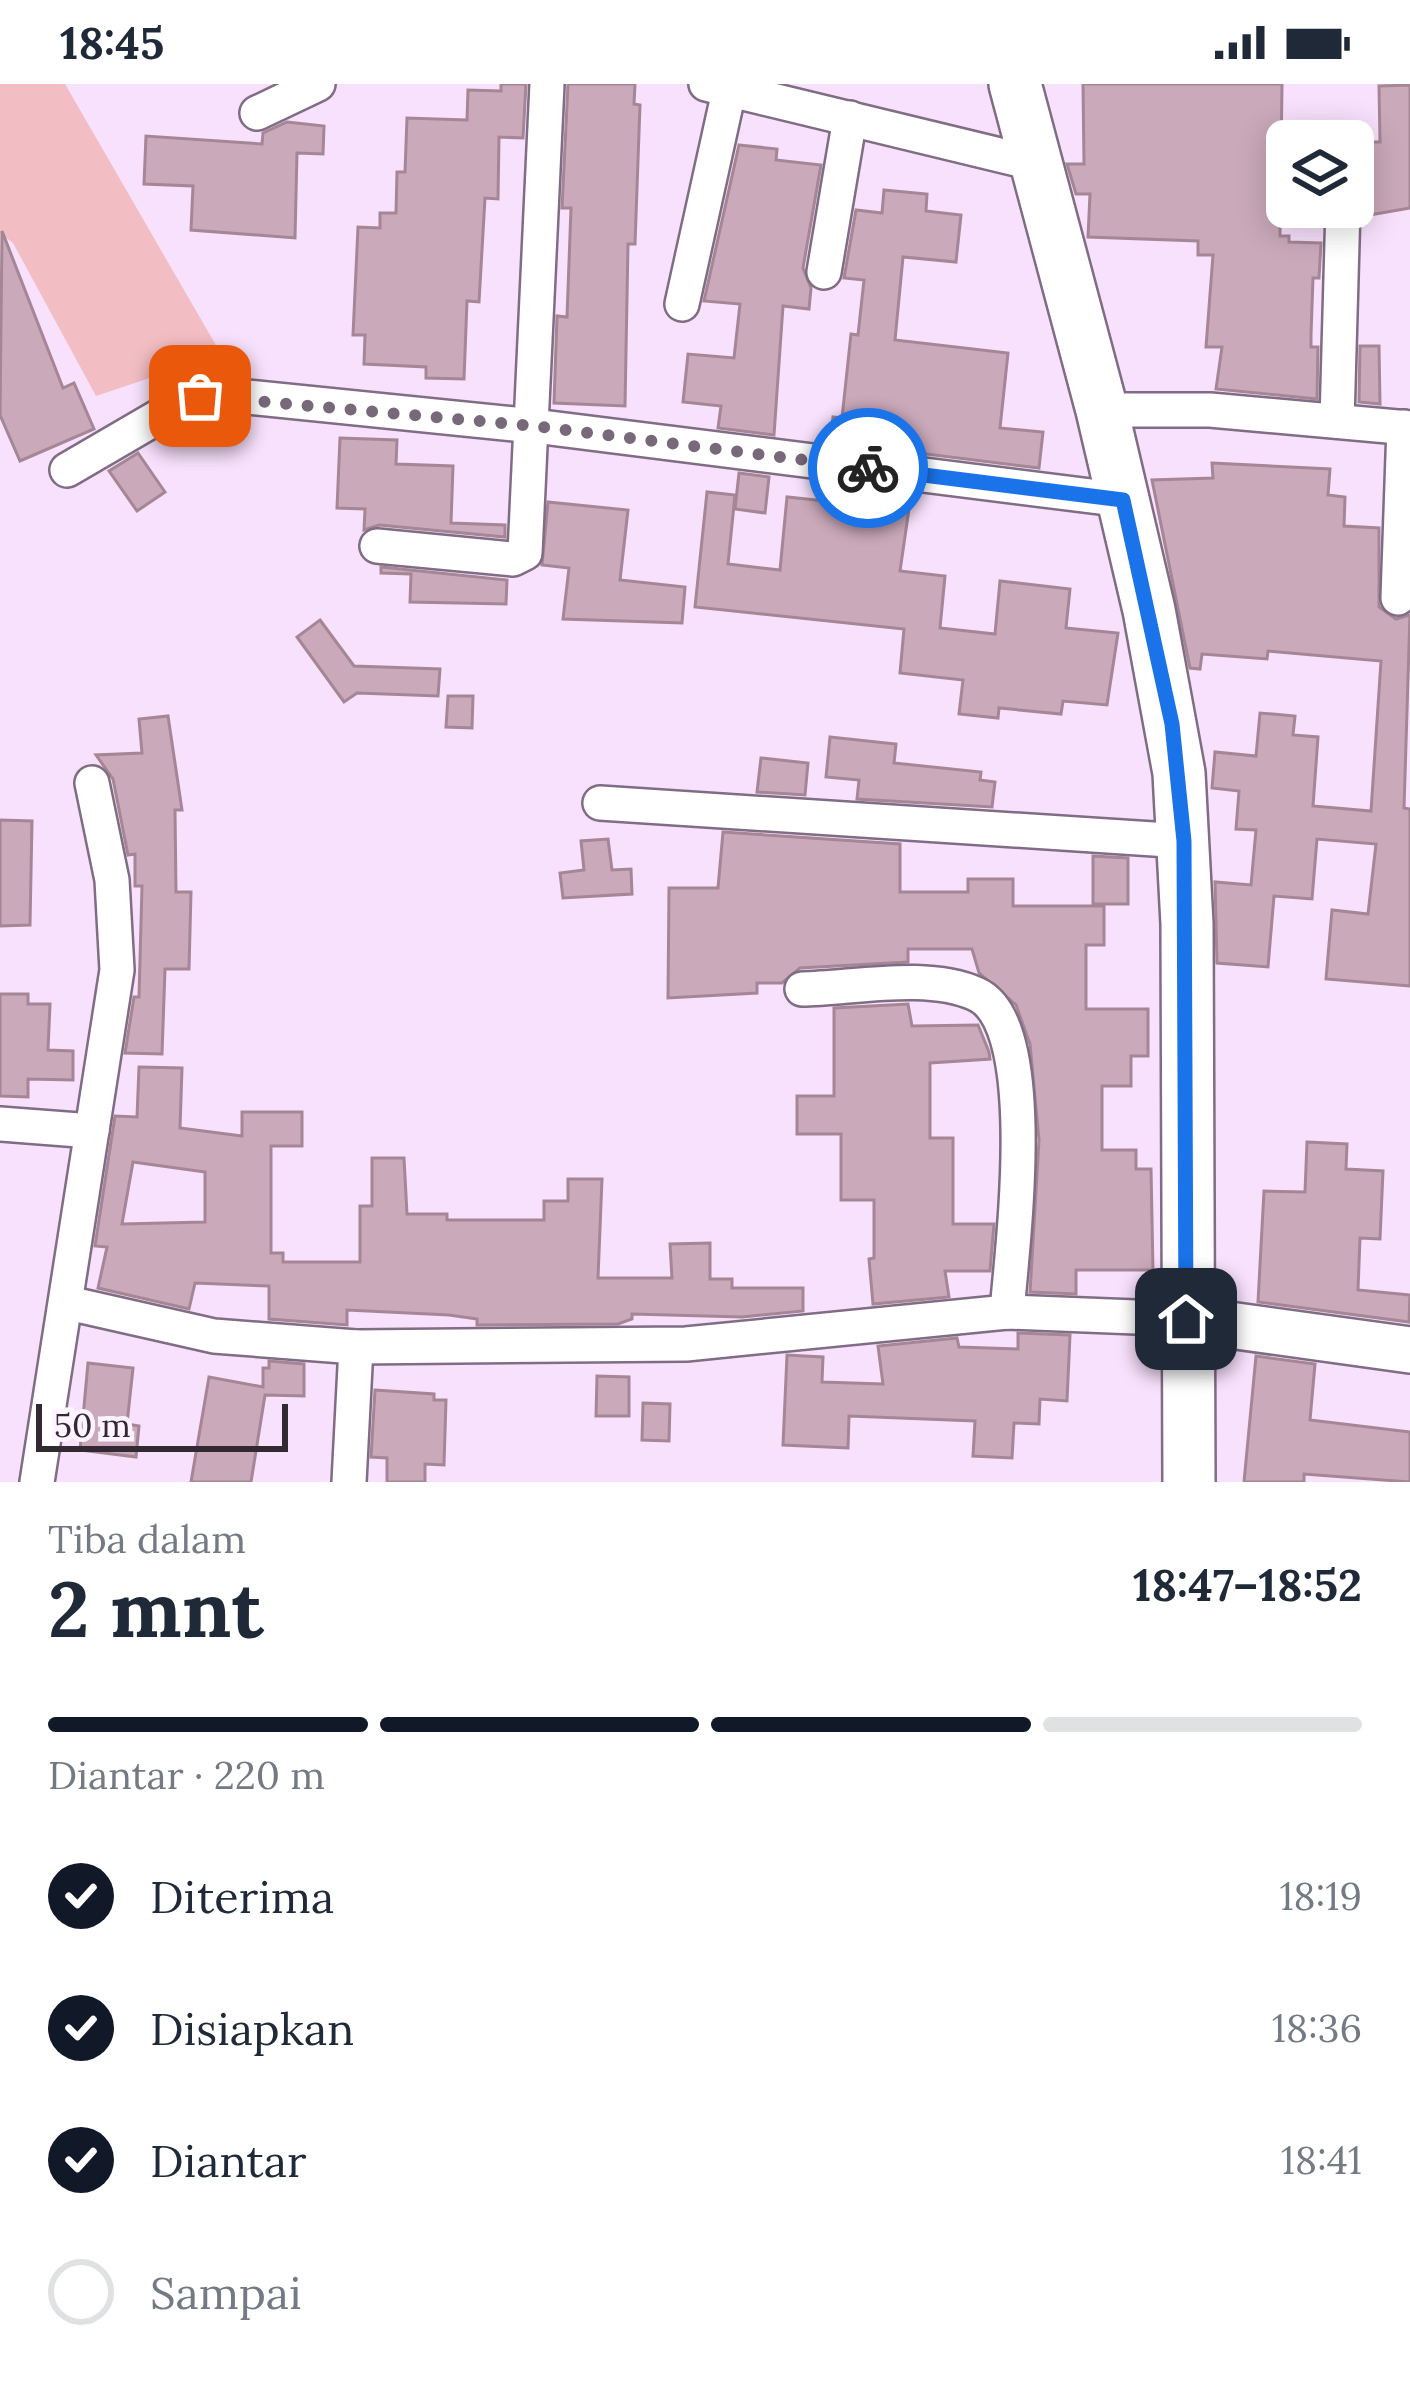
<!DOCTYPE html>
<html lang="id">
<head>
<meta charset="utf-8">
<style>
  body { margin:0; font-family:Lora,serif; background:#f6f6f7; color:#1f2937; height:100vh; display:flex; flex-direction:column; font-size:45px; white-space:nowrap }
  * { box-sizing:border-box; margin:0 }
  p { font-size:39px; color:#747a83 }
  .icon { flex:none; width:66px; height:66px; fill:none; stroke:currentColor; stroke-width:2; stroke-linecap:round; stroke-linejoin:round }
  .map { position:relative; height:1398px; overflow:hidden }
  .panel { display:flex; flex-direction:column; background:#fff; flex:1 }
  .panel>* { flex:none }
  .controls { position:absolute; left:1266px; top:36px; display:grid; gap:24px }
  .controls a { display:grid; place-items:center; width:108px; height:108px; border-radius:18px; background:#fff; box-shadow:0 6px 30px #0003; font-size:60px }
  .scale { position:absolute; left:36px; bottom:30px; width:252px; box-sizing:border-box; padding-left:12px; border:6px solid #322933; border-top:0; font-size:33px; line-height:42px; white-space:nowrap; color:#322933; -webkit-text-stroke:9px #fdf4ff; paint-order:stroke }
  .pin { position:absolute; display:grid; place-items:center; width:102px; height:102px; color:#fff; margin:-51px; border-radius:24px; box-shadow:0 6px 18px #0006 }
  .courier { position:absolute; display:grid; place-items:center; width:120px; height:120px; margin:-60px; border:9px solid #1a73e8; border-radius:50%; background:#fff; color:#222; box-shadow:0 3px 15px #0007 }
  .summary em { font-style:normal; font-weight:700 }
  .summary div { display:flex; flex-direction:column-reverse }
  .summary { display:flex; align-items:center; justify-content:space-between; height:204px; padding:0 48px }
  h1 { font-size:78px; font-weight:700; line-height:90px }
  .bar { display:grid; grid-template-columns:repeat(4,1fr); gap:18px 12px; align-content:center; height:144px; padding:0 48px }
  .bar i { height:15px; border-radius:9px; background:#e0e1e3 }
  .bar .current { background:#111827 }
  .bar p { grid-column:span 4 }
  ol { padding:0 48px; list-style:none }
  li { display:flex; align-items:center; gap:36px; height:132px }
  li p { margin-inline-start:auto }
  li .icon { padding:12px; border-radius:50%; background:#111827; color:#fff; stroke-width:4 }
  li:last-child { color:#747a83 }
  li i { width:66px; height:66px; border:6px solid #e0e1e3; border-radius:50% }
  .status { display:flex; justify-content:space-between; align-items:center; height:84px; padding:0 60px; background:#fff; direction:ltr }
  .status svg { height:33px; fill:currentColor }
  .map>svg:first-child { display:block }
</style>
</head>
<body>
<div class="status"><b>18:45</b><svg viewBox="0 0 49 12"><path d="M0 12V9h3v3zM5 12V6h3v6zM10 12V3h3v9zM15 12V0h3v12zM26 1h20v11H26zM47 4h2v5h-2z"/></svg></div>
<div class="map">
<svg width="1410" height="1398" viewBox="0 0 1410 1398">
  <rect width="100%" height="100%" fill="#f8e1fc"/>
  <!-- green -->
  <polygon fill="#f3bec3" points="0,0 65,0 221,270 96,312 13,159 0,149"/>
  <!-- building -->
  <g fill="#caa9ba" stroke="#a58695" stroke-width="3" fill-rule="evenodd">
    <polygon points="501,0 526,0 523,54 499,53 498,115 485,114 479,218 467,217 464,295 426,294 426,283 364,280 365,251 353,251 358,143 380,144 380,129 396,129 397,88 405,88 407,34 467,36 468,6 501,7"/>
    <polygon points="568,0 635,0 634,20 640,21 635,160 628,160 625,322 554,319 557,232 567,233 571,124 562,124"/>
    <polygon points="1083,0 1282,0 1280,152 1289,152 1289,158 1321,159 1319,194 1313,194 1311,251 1311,263 1318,263 1317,315 1216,305 1222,263 1206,263 1213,171 1198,171 1198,157 1088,153 1090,110 1076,110 1067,80 1084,80"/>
    <polygon points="1410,1 1410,124 1364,132 1362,114 1353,105 1353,58 1380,58 1379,2"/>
    <polygon points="287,38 324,42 323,70 297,69 295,154 191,146 193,102 144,100 146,52 262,60 263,49"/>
    <polygon points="739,61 777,65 776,76 821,81 803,184 811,204 809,225 783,222 774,351 718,344 721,322 683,318 688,270 734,274 740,220 704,217"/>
    <polygon points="884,106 927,110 926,127 961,131 956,178 903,173 895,256 1008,269 1000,344 1043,348 1039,384 830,358 833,333 842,334 851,250 858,251 864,196 844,194 856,126 882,129"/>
    <polygon points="2,147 63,304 74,299 94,345 20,377 0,331"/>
    <polygon points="1360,262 1379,262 1380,320 1359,318"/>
    <polygon points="340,354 397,356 396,380 453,382 451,439 505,441 505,453 379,441 364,446 365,425 337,424"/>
    <polygon points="138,369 165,408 137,427 109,387"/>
    <polygon points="1212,379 1330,385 1328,411 1345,413 1344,442 1379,444 1379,523 1396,535 1410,531 1404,724 1410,725 1410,902 1326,895 1332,826 1368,830 1376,760 1317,755 1312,815 1274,812 1268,883 1217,879 1215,798 1251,801 1256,746 1236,745 1239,707 1212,704 1215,668 1256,672 1260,629 1295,632 1293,651 1318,653 1313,722 1371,727 1381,577 1268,567 1267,575 1202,570 1200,585 1190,584 1152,396 1213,394"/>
    <polygon points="739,389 769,393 765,429 735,425"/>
    <polygon points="836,401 911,411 900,487 945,492 940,544 995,550 1000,497 1070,505 1066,544 1118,549 1107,621 1063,617 1061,630 999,624 998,634 959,630 963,596 900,589 904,545 695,523 707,408 735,411 728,480 780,486 787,413 835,418"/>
    <polygon points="548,418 628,426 620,496 685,503 682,539 563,535 569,484 542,481"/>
    <polygon points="381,483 507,496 506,520 410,518 411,490 381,489"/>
    <polygon points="320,536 354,582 440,585 438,612 357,609 344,618 297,553"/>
    <polygon points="448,612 473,612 472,644 446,643"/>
    <polygon points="168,632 182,726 175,726 176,808 191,808 189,885 165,885 162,970 125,969 134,913 139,913 142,802 135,802 135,770 128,771 113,695 96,671 142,669 139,635"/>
    <polygon points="830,653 896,660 894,679 981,688 980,696 995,698 992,723 857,715 859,696 826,693"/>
    <polygon points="761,674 808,679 805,711 757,708"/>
    <polygon points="0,736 32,737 30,841 0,842"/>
    <polygon points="723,748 900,760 900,808 968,808 968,795 1013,795 1013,822 1104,822 1104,861 1086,861 1086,925 1148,925 1148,972 1131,972 1131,1002 1102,1002 1102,1066 1136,1066 1136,1085 1151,1085 1153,1186 1076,1186 1076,1210 1030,1208 1039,1056 1030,960 1016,921 979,889 972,865 908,865 908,878 800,884 782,899 757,899 757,909 668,914 669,804 718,804"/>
    <polygon points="608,755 612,786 631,785 632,810 563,814 560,789 584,786 581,757"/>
    <polygon points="1093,772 1128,774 1128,820 1093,820"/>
    <polygon points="0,910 28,910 28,920 50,920 48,966 73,967 73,996 28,995 28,1013 0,1012"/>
    <polygon points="908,920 912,942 978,941 989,968 990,975 930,979 930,1054 953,1054 953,1140 994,1140 990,1187 945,1187 949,1213 873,1220 869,1175 874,1174 874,1116 841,1116 841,1050 797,1050 797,1012 834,1012 834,924"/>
    <path d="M139 983 182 984 180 1044 242 1052V1028H302V1062H271V1169H283V1178H360V1122H372V1074H404L407 1130H447V1136H544V1117H568V1095H602L598 1194H672L670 1160 710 1159V1195H732V1204H803V1227L742 1233 632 1230V1235L618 1240 477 1241V1235L449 1231 347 1226V1241L269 1235V1202L195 1199 189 1225 98 1204 107 1163 95 1162 115 1032 137 1033ZM133 1078 205 1088V1138L122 1140Z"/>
    <polygon points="1307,1058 1347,1060 1346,1085 1383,1087 1380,1155 1360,1154 1358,1206 1410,1211 1409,1238 1258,1218 1264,1107 1305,1108"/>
    <polygon points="1018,1249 1070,1251 1067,1317 1040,1315 1039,1340 1014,1339 1012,1374 973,1372 975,1337 849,1332 848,1364 783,1361 787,1271 823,1273 822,1298 883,1300 878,1262 957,1254 959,1263 1018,1265"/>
    <polygon points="1256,1272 1315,1280 1310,1336 1410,1348 1410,1398 1304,1390 1304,1398 1244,1398"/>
    <polygon points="269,1277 304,1280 304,1312 265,1311 251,1398 191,1398 209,1293 263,1303 263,1284 269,1284"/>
    <polygon points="88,1279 133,1284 127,1340 139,1342 136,1373 80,1366"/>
    <polygon points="597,1292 629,1293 629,1332 596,1332"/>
    <polygon points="375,1306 434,1310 434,1316 446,1316 444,1381 425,1380 425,1398 387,1398 387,1374 371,1373"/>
    <polygon points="643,1319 670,1320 669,1357 642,1356"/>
  </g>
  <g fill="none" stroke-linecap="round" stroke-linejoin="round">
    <defs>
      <g id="minor">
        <polyline points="706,0 1037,80"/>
        <polyline points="257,29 318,0"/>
        <polyline points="824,188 850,34"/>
        <polyline points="682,220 729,7"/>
        <polyline points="1102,326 1210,326 1410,344"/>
        <polyline points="1337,337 1343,123"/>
        <polyline points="67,386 182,319 218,310 534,342 1123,416"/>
        <polyline points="377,462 513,475 525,469 547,0"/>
        <polyline points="1398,514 1404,343"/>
        <polyline points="600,719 1184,757"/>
        <path d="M802 905C854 904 928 888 976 910 1042 939 1012 1164 1007 1228"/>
        <polyline points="0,1040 92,1047"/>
        <polyline points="68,1219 214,1252 356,1263 686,1260 1007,1228 1186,1235"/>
        <polyline points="37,1398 117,886 112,796 92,699"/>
        <polyline points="349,1398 356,1263"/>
      </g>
      <polyline id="secondary" points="1186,1235 1410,1266"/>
      <polyline id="primary" points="1015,0 1102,326 1149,526 1179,689 1187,840 1189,1398"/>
    </defs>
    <!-- minor casing -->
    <use href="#minor" stroke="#806c84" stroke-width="38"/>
    <!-- secondary casing -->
    <use href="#secondary" stroke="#806c84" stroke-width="50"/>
    <!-- primary casing -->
    <use href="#primary" stroke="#806c84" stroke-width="56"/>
    <!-- minor -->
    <use href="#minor" stroke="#fff" stroke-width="33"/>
    <!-- secondary -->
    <use href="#secondary" stroke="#fff" stroke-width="45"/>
    <!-- primary -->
    <use href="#primary" stroke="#fff" stroke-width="51"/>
  </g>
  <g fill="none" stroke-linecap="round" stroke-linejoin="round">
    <!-- done -->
    <polyline stroke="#776979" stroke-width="12" stroke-dasharray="0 21.6" points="200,312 534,342 868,384"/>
    <!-- route -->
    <polyline stroke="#1a73e8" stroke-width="15" points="868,384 1123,416 1172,640 1184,757 1186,1235"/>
  </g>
</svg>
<div class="controls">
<a><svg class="icon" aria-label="layers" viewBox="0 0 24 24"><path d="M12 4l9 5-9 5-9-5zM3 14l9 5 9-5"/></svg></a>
</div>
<div class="scale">50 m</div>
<div class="pin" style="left:200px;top:312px;background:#ea580c"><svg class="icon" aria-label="bag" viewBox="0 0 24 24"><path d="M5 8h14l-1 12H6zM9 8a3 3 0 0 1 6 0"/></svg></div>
<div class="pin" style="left:1186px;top:1235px;background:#1f2937"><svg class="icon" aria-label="home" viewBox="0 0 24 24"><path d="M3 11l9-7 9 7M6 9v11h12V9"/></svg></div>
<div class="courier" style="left:868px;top:384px"><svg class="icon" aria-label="bike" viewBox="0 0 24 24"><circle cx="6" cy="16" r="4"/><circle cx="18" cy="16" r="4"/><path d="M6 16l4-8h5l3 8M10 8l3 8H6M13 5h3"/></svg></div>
</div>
<section class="panel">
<div class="summary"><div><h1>2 mnt</h1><p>Tiba dalam</p></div><em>18:47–18:52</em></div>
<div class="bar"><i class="current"></i><i class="current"></i><i class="current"></i><i></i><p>Diantar · 220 m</p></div>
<ol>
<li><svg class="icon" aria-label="check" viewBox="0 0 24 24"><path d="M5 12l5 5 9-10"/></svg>Diterima<p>18:19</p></li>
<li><svg class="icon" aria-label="check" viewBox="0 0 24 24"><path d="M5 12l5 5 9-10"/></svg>Disiapkan<p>18:36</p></li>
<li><svg class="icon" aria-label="check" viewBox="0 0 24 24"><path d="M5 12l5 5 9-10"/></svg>Diantar<p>18:41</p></li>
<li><i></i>Sampai</li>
</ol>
</section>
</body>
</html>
